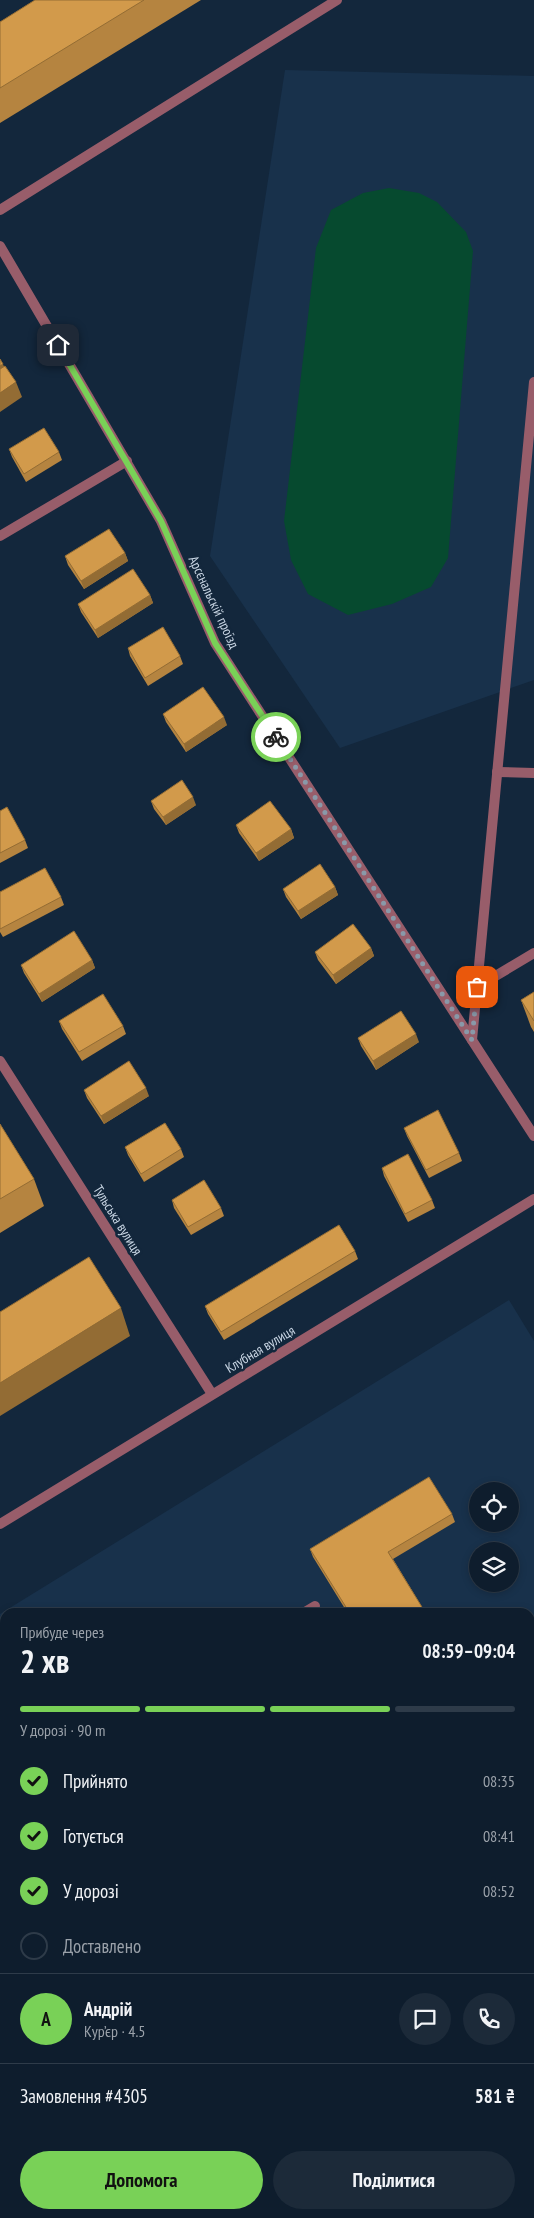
<!DOCTYPE html>
<html lang="uk">
<head>
<meta charset="utf-8">
<style>
  body { margin:0; font-family:"PT Sans Narrow",sans-serif; background:#1c2a39; color:#f1f3f6; height:100vh; display:flex; flex-direction:column; font-size:19px; white-space:nowrap }
  * { box-sizing:border-box; margin:0 }
  p { font-size:16px; color:#9ba2aa }
  .icon { flex:none; width:28px; height:28px; fill:none; stroke:currentColor; stroke-width:2; stroke-linecap:round; stroke-linejoin:round }
  .map { position:relative; flex:1; overflow:hidden }
  .sheet { position:absolute; left:0px; top:1608px; width:535px; height:611px; display:flex; flex-direction:column; background:#0e1d2d; border-radius:15px 15px 0 0; box-shadow:0 2px 8px #0003,0 0 0 1px #2e3b49 }
  .sheet>* { flex:none }
  .tools { position:absolute; left:469px; top:1482px; display:grid; gap:10px }
  .tools a { display:grid; place-items:center; width:50px; height:50px; border-radius:50%; background:#0e1d2d; box-shadow:0 2px 8px #0003,0 0 0 1px #2e3b49; font-size:25px }
  .pin { position:absolute; display:grid; place-items:center; width:42px; height:42px; color:#fff; margin:-21px; border-radius:10px; box-shadow:0 2px 8px #0006 }
  .courier { position:absolute; display:grid; place-items:center; width:50px; height:50px; margin:-25px; border:4px solid #79d157; border-radius:50%; background:#fff; color:#222; box-shadow:0 1px 6px #0007 }
  .overview em { font-style:normal; font-weight:700 }
  .overview div { display:flex; flex-direction:column-reverse }
  .overview { display:flex; align-items:center; justify-content:space-between; height:85px; padding:0 20px }
  h1 { font-size:32px; font-weight:700; line-height:38px }
  .bar { display:grid; grid-template-columns:repeat(4,1fr); gap:8px 5px; align-content:center; height:60px; padding:0 20px }
  .bar i { height:6px; border-radius:4px; background:#2e3b49 }
  .bar .selected { background:#79d157 }
  .bar p { grid-column:span 4 }
  .line { display:flex; align-items:center; gap:12px; padding:0 20px; border-top:1px solid #2e3b49 }
  .line div { flex:1 }
  .round { display:grid; place-items:center; flex:none; width:52px; height:52px; border-radius:26px; background:#1c2a39 }
  ol { padding:0 20px; list-style:none }
  li { display:flex; align-items:center; gap:15px; height:55px }
  li p { margin-inline-start:auto }
  li .icon { padding:5px; border-radius:50%; background:#79d157; color:#111; stroke-width:4 }
  li:last-child { color:#9ba2aa }
  li i { width:28px; height:28px; border:2px solid #2e3b49; border-radius:50% }
  .primary-button { display:flex; gap:10px; margin-top:auto; padding:10px 20px }
  .primary-button a { flex:1; height:58px; border-radius:30px; background:#79d157; color:#111; font-size:20px; font-weight:700; line-height:58px; text-align:center }
  .primary-button a+a { background:#1c2a39; color:#f1f3f6 }
  .map>svg:first-child { display:block }
</style>
</head>
<body>
<div class="map">
<svg width="534" height="2218" viewBox="0 0 534 2218">
  <rect width="100%" height="100%" fill="#13273c"/>
  <!-- built -->
  <g fill="#18314b" fill-rule="evenodd">
    <polygon points="285,70 534,76 534,680 340,748 210,556"/>
    <path d="M509 1300 534 1341V2178L530 2180V1612H5V2214H475L468 2218H0V1614ZM478 1491H510V1524H478ZM478 1551H510V1584H478Z"/>
  </g>
  <!-- green -->
  <polygon fill="#064a2f" points="389,188 419,193 437,202 466,232 473,251 448,558 431,587 392,604 348,615 308,594 291,560 284,521 316,248 331,210 363,193"/>
  <g fill="none" stroke-linecap="round" stroke-linejoin="round">
    <!-- lane -->
    <g stroke="#985d6a" stroke-width="10">
      <polyline points="0,210 337,0"/>
      <polyline points="497,772 534,773"/>
      <polyline points="477,987 534,953"/>
      <polyline points="472,1040 534,382"/>
      <polyline points="305,1612 315,1606"/>
      <polyline points="308,2218 315,2214"/>
    </g>
    <!-- street -->
    <g stroke="#985d6a" stroke-width="10">
      <polyline points="0,246 161,521 215,643 534,1136"/>
      <polyline points="0,536 127,461"/>
      <polyline points="0,1061 212,1394"/>
      <polyline points="0,1524 534,1199"/>
    </g>
  </g>
  <!-- wall -->
  <g fill="#b58440">
    <polygon points="35,0 201,0 0,123 0,22"/>
    <polygon points="9,449 59,452 62,460 26,482 12,457"/>
    <polygon points="125,553 128,561 84,589 68,565 65,556"/>
    <polygon points="150,595 153,603 98,638 81,612 78,604"/>
    <polygon points="128,648 180,656 183,664 148,686 130,656"/>
    <polygon points="163,714 227,725 186,752 166,722"/>
    <polygon points="151,801 196,805 166,825 154,809"/>
    <polygon points="0,811 25,840 28,848 0,863"/>
    <polygon points="236,825 291,829 294,838 259,861 239,833"/>
    <polygon points="335,887 338,895 301,919 286,897 283,889"/>
    <polygon points="0,892 61,897 64,905 3,937 0,932"/>
    <polygon points="371,948 374,956 336,984 318,960 315,952"/>
    <polygon points="92,960 95,968 42,1002 24,973 21,965"/>
    <polygon points="534,992 534,1032 531,1027 521,1000"/>
    <polygon points="59,1021 123,1026 126,1034 82,1061 62,1029"/>
    <polygon points="358,1038 419,1042 376,1070 361,1046"/>
    <polygon points="84,1090 149,1096 104,1124 87,1098"/>
    <polygon points="0,1124 34,1179 44,1206 0,1233"/>
    <polygon points="404,1128 459,1153 462,1161 429,1178 407,1136"/>
    <polygon points="125,1147 181,1149 184,1157 144,1182 128,1155"/>
    <polygon points="382,1168 432,1200 435,1208 408,1222 384,1176"/>
    <polygon points="172,1200 221,1208 224,1216 191,1235 174,1208"/>
    <polygon points="355,1251 358,1259 224,1340 208,1314 205,1306"/>
    <polygon points="452,1514 455,1522 393,1559 425,1612 347,1612 313,1557 310,1549"/>
    <polygon points="5,1728 5,1894 0,1885 0,1731"/>
    <polygon points="222,2214 302,2214 294,2218 224,2218"/>
  </g>
  <!-- shaded-wall -->
  <g fill="#936c34">
    <polygon points="3,364 6,372 0,376 0,366"/>
    <polygon points="16,382 22,397 0,412 0,393"/>
    <polygon points="125,553 128,561 84,589 81,581"/>
    <polygon points="150,595 153,603 98,638 95,630"/>
    <polygon points="224,717 227,725 186,752 184,744"/>
    <polygon points="193,797 196,805 166,825 163,817"/>
    <polygon points="291,829 294,838 259,861 256,853"/>
    <polygon points="335,887 338,895 301,919 298,911"/>
    <polygon points="371,948 374,956 336,984 333,975"/>
    <polygon points="92,960 95,968 42,1002 39,994"/>
    <polygon points="416,1034 419,1042 376,1070 373,1061"/>
    <polygon points="146,1088 149,1096 104,1124 101,1116"/>
    <polygon points="121,1308 130,1336 0,1416 0,1383"/>
  </g>
  <!-- building -->
  <g fill="#d29a4b" stroke="#936c34">
    <polygon points="35,0 144,0 0,88 0,22"/>
    <polygon points="0,359 3,364 0,366"/>
    <polygon points="5,366 16,382 0,393 0,369"/>
    <polygon points="44,428 59,452 24,474 9,449"/>
    <polygon points="109,529 125,553 81,581 65,556"/>
    <polygon points="133,569 150,595 95,630 78,604"/>
    <polygon points="163,627 180,656 145,678 128,648"/>
    <polygon points="203,687 224,717 184,744 163,714"/>
    <polygon points="182,780 193,797 163,817 151,801"/>
    <polygon points="270,801 291,829 256,853 236,825"/>
    <polygon points="7,807 25,840 0,853 0,811"/>
    <polygon points="320,864 335,887 298,911 283,889"/>
    <polygon points="45,868 61,897 0,929 0,892"/>
    <polygon points="353,924 371,948 333,975 315,952"/>
    <polygon points="74,931 92,960 39,994 21,965"/>
    <polygon points="534,992 534,1021 521,1000"/>
    <polygon points="103,994 123,1026 79,1052 59,1021"/>
    <polygon points="401,1011 416,1034 373,1061 358,1038"/>
    <polygon points="129,1061 146,1088 101,1116 84,1090"/>
    <polygon points="438,1110 459,1153 426,1170 404,1128"/>
    <polygon points="165,1123 181,1149 141,1174 125,1147"/>
    <polygon points="0,1124 34,1179 0,1199"/>
    <polygon points="408,1154 432,1200 405,1214 382,1168"/>
    <polygon points="204,1180 221,1208 188,1227 172,1200"/>
    <polygon points="339,1225 355,1251 221,1332 205,1306"/>
    <polygon points="89,1257 121,1308 0,1383 0,1312"/>
    <polygon points="429,1477 452,1514 388,1552 425,1612 349,1612 310,1549"/>
    <polygon points="5,1728 5,1886 0,1877 0,1731"/>
    <polygon points="226,2214 260,2214 252,2218 229,2218"/>
  </g>
  <g fill="none" stroke-linecap="round" stroke-linejoin="round">
    <!-- done -->
    <polyline stroke="#8999a9" stroke-width="5" stroke-dasharray="0 9" points="276,737 472,1040 477,987"/>
    <!-- route -->
    <polyline stroke="#79d157" stroke-width="6" points="58,345 161,521 215,643 276,737"/>
  </g>
  <g text-anchor="middle" dominant-baseline="central" stroke-width="5" stroke-linejoin="round" paint-order="stroke">
    <!-- street labels -->
    <g font-size="14" fill="#c9d6e4" stroke="#13273c">
      <text transform="translate(214 602) rotate(65)">Арсєнальскій проїзд</text>
      <text transform="translate(118 1220) rotate(58)">Тульська вулиця</text>
      <text transform="translate(260 1349) rotate(-31)">Клубная вулиця</text>
    </g>
  </g>
</svg>
<div class="tools">
<a><svg class="icon" aria-label="locate" viewBox="0 0 24 24"><circle cx="12" cy="12" r="6"/><path d="M12 2v4M12 18v4M2 12h4M18 12h4"/></svg></a>
<a><svg class="icon" aria-label="layers" viewBox="0 0 24 24"><path d="M12 4l9 5-9 5-9-5zM3 14l9 5 9-5"/></svg></a>
</div>
<div class="pin" style="left:477px;top:987px;background:#ea580c"><svg class="icon" aria-label="bag" viewBox="0 0 24 24"><path d="M5 8h14l-1 12H6zM9 8a3 3 0 0 1 6 0"/></svg></div>
<div class="pin" style="left:58px;top:345px;background:#1f2937"><svg class="icon" aria-label="home" viewBox="0 0 24 24"><path d="M3 11l9-7 9 7M6 9v11h12V9"/></svg></div>
<div class="courier" style="left:276px;top:737px"><svg class="icon" aria-label="bike" viewBox="0 0 24 24"><circle cx="6" cy="16" r="4"/><circle cx="18" cy="16" r="4"/><path d="M6 16l4-8h5l3 8M10 8l3 8H6M13 5h3"/></svg></div>
<section class="sheet">
<div class="overview"><div><h1>2 хв</h1><p>Прибуде через</p></div><em>08:59–09:04</em></div>
<div class="bar"><i class="selected"></i><i class="selected"></i><i class="selected"></i><i></i><p>У дорозі · 90 m</p></div>
<ol>
<li><svg class="icon" aria-label="check" viewBox="0 0 24 24"><path d="M5 12l5 5 9-10"/></svg>Прийнято<p>08:35</p></li>
<li><svg class="icon" aria-label="check" viewBox="0 0 24 24"><path d="M5 12l5 5 9-10"/></svg>Готується<p>08:41</p></li>
<li><svg class="icon" aria-label="check" viewBox="0 0 24 24"><path d="M5 12l5 5 9-10"/></svg>У дорозі<p>08:52</p></li>
<li><i></i>Доставлено</li>
</ol>
<div class="line" style="height:90px"><b class="round" style="background:#79d157;color:#111">А</b><div><b>Андрій</b><p>Кур’єр · 4.5</p></div><a class="round"><svg class="icon" aria-label="chat" viewBox="0 0 24 24"><path d="M4 5h16v11H9l-5 4z"/></svg></a><a class="round"><svg class="icon" aria-label="phone" viewBox="0 0 24 24"><path d="M5 4h4l2 5-3 2q2 4 5 5l2-3 5 2v4C11 20 4 13 5 4z"/></svg></a></div>
<div class="line" style="height:65px"><div>Замовлення #4305</div><b>581 ₴</b></div>
<div class="primary-button"><a>Допомога</a><a>Поділитися</a></div>
</section>
</div>
</body>
</html>
